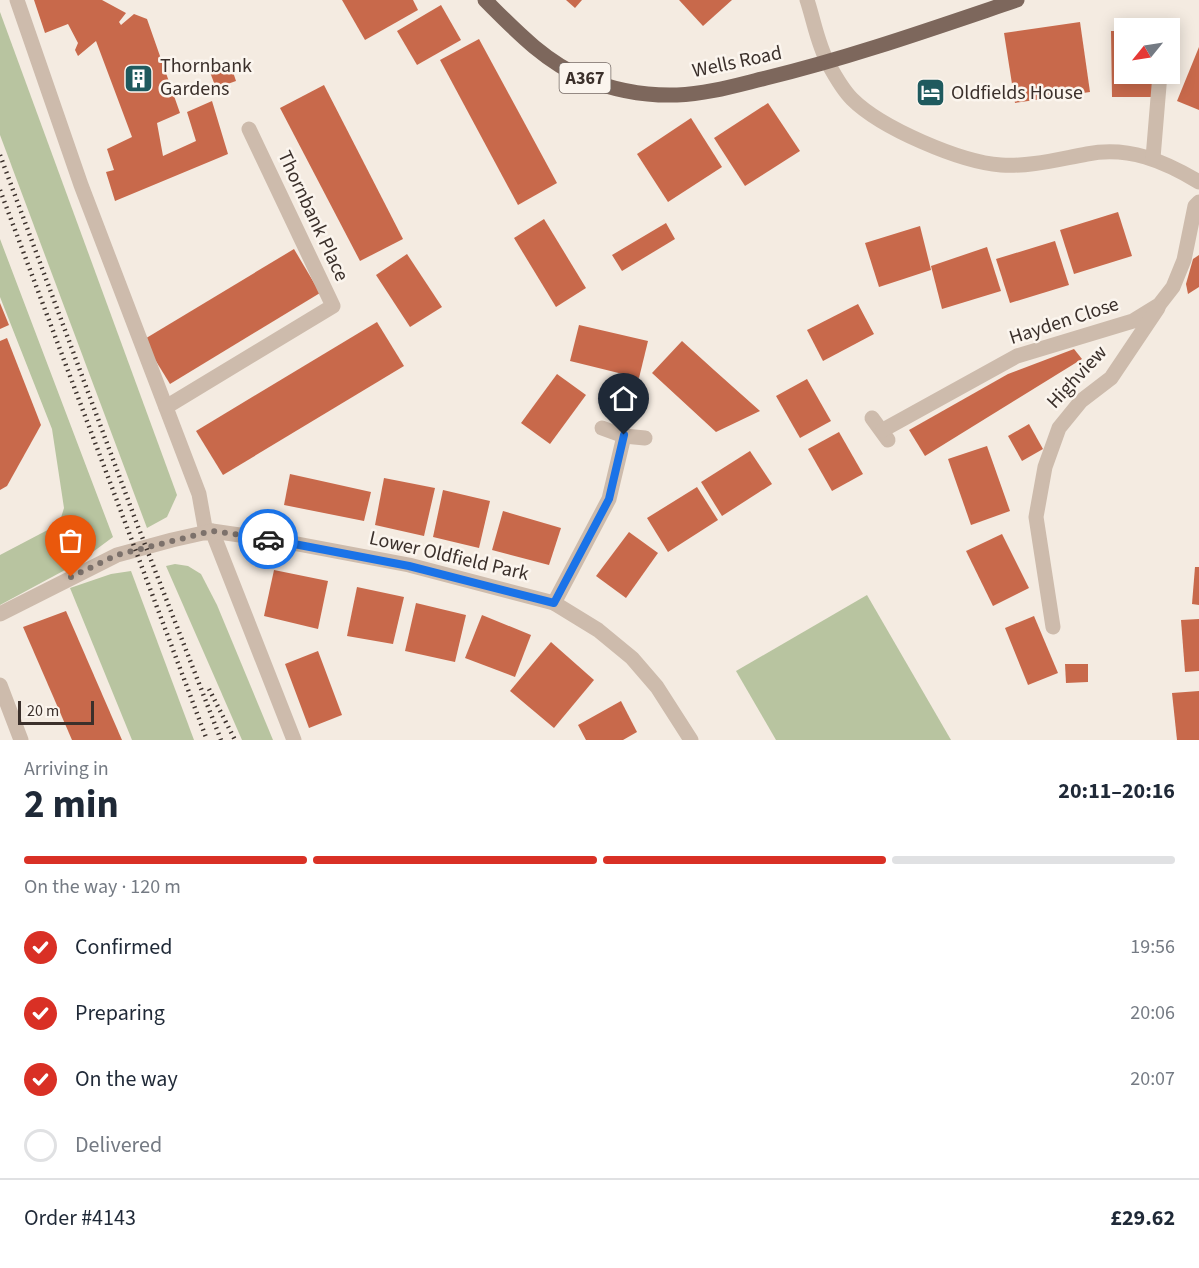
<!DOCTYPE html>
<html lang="en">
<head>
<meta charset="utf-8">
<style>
  body { margin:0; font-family:"Source Sans 3",sans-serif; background:#f2f2f3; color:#1f2937; height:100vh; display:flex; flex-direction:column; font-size:22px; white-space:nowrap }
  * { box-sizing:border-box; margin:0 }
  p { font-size:20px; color:#747a83 }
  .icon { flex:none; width:33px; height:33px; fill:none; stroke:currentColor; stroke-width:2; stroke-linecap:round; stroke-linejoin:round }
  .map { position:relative; height:740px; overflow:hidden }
  .drawer { display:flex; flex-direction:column; background:#fff; flex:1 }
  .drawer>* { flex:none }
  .needle { width:39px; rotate:240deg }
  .tools { position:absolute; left:1114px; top:18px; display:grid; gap:12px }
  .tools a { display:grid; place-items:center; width:66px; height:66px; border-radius:0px; background:#fff; box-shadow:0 3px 15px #0003; font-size:30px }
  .scale { position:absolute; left:18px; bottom:15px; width:76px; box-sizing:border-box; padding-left:6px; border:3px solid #3b302b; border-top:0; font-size:16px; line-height:21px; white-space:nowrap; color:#3b302b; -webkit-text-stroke:4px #fbf5ee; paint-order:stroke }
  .pin { position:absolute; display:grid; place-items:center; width:51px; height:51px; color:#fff; margin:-62px -26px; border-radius:50% 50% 50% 0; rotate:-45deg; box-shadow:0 0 6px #0007 }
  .pin .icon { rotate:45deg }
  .courier { position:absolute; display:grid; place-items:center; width:60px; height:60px; margin:-30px; border:4px solid #1a73e8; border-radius:50%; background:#fff; color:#222; box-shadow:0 2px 8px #0007 }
  .head em { font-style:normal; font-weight:700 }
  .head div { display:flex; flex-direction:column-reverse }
  .head { display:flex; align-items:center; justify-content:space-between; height:102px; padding:0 24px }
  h1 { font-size:39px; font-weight:700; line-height:45px }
  .bar { display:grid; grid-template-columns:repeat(4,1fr); gap:9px 6px; align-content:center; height:72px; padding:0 24px }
  .bar i { height:8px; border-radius:4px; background:#e0e1e3 }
  .bar .current { background:#d93025 }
  .bar p { grid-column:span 4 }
  .line { display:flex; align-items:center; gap:15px; padding:0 24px; border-top:2px solid #e0e1e3 }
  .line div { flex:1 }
  ol { padding:0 24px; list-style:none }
  li { display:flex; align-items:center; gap:18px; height:66px }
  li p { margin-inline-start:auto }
  li .icon { padding:6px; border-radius:50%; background:#d93025; color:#fff; stroke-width:4 }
  li:last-child { color:#747a83 }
  li i { width:33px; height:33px; border:3px solid #e0e1e3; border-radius:50% }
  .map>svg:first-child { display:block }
</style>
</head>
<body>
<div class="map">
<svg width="1199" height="740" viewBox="0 0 1199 740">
  <rect width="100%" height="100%" fill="#f4ebe1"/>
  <!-- green -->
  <g fill="#b8c4a0">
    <polygon points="0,12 177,495 167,517 147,528 0,135"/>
    <polygon points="0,239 113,537 78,563 0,605 0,555 59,524 64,508 52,429 0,297"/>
    <polygon points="175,564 188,566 201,574 217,605 273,740 242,740 166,566"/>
    <polygon points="131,571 194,740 132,740 70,588 111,574"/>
    <polygon points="867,595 951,740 776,740 736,671"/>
  </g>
  <!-- building -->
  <g fill="#c8694b">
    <polygon points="34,0 102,0 126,13 119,22 121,25 134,14 147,19 180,113 157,123 163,156 196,141 187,112 212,101 228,154 115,201 106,172 114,170 107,149 132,137 96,41 78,56 75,50 78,43 68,24 45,33"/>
    <polygon points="342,0 413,0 418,10 365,40"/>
    <polygon points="566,0 582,0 575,8"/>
    <polygon points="679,0 732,0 703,26"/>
    <polygon points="441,5 461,40 417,65 397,31"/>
    <polygon points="1080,22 1090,92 1015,103 1004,33"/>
    <polygon points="1111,31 1125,31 1125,74 1153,74 1153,97 1112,97"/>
    <polygon points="479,39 557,183 518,205 440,60"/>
    <polygon points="1199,47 1199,110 1177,101"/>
    <polygon points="229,60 236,81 216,88 208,67"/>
    <polygon points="324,85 403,239 360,261 280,108"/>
    <polygon points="768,103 800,151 745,186 714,138"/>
    <polygon points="691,118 722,167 668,202 637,154"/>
    <polygon points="1118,212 1132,256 1074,274 1060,230"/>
    <polygon points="544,219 586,288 556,307 514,238"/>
    <polygon points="666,223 675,239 622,271 612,255"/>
    <polygon points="920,226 931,270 879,287 865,243"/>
    <polygon points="1055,241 1069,285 1010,303 996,259"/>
    <polygon points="987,247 1001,291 942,309 931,266"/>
    <polygon points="294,249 320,293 170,384 143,340"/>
    <polygon points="407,254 442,307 410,327 376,275"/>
    <polygon points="1199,255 1199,287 1188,294 1186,284 1193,259"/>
    <polygon points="0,303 9,325 0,329"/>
    <polygon points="858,304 874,334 823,361 807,330"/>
    <polygon points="377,322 404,366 223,475 196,431"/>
    <polygon points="579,325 648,341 639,378 570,361"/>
    <polygon points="7,338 41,425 7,486 0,490 0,341"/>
    <polygon points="682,341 714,370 760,411 716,432 652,373"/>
    <polygon points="1074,349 1082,359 925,456 909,430 1008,374"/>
    <polygon points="557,374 586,395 550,444 521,423"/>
    <polygon points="807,379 831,421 800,438 776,396"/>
    <polygon points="1029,424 1043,449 1022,461 1008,436"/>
    <polygon points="839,432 863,474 832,491 808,449"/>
    <polygon points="987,446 1010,511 971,525 948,459"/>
    <polygon points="750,451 772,484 722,516 701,482"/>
    <polygon points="290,474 371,492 364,521 284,505"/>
    <polygon points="384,478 435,488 424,536 375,525"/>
    <polygon points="697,487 718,520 668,552 647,518"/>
    <polygon points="443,490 490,501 479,548 433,537"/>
    <polygon points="503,511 561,528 549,565 492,550"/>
    <polygon points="629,532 658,553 626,598 596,576"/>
    <polygon points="1002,534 1029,588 993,606 966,551"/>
    <polygon points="1195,567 1199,567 1199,605 1192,604"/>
    <polygon points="274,570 328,581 318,629 264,616"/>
    <polygon points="357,587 404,597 393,644 347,636"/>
    <polygon points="416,603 466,615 455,662 405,651"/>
    <polygon points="66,611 122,740 72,740 23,627"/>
    <polygon points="482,615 531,635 515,677 465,658"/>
    <polygon points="1034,616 1058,673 1028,685 1005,628"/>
    <polygon points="1199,619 1199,671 1185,672 1181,620"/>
    <polygon points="551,642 594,680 554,728 510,691"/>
    <polygon points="318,651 342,715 309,728 285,664"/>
    <polygon points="1065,664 1088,664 1088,682 1066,683"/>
    <polygon points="1199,691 1199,740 1177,740 1172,693"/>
    <polygon points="621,701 637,732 623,740 586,740 578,725"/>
  </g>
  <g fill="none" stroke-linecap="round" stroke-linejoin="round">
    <!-- minor -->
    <g stroke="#cdbbac" stroke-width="15">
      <polyline points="17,0 81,185 199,494 206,533"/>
      <path d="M807 0C814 21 818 46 829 65 835 76 843 90 852 99 881 128 960 162 1001 165 1030 167 1059 159 1087 154 1129 146 1164 161 1199 182"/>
      <polyline points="1153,158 1160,74"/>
      <polyline points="166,407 333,306 249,129"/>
      <polyline points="872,418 888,440"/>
      <polyline points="602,428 624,436 645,438"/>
      <polyline points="883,430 1017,356 1133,321 1159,305 1173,287 1184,260 1195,206 1199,202"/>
      <polyline points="212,531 294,740"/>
      <polyline points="554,603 609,499 624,436"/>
      <polyline points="0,614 117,555 172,540 212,531 287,542 409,565 554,603 598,630 632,658 657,687 691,740"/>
      <polyline points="1053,627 1036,517 1045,467 1059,428 1081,401 1111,378 1158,308"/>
      <polyline points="0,685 21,740"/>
    </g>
    <!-- major -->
    <path stroke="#7d675c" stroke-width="15" d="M485 0C514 29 545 62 584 78 613 90 646 96 677 95 707 94 737 85 766 78 852 57 934 28 1017 0"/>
    <!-- rail -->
    <g stroke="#3b302b" stroke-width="4.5" stroke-dasharray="1.5 4.5" stroke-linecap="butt">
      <polyline points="0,155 137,524 221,740"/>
      <polyline points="0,190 207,740"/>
      <polyline points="209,689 235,740"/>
    </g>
  </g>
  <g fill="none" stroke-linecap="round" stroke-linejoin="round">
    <!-- done -->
    <polyline stroke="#7c716b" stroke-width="6" stroke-dasharray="0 10.8" points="71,577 117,555 212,531 268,539"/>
    <!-- route -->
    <polyline stroke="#1a73e8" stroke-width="8" points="268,539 409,566 554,603 609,499 624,435"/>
  </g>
  <!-- icons -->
  <defs>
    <symbol id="building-square" viewBox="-11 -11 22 22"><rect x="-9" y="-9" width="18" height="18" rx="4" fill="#1f5a5e" stroke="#fbf5ee"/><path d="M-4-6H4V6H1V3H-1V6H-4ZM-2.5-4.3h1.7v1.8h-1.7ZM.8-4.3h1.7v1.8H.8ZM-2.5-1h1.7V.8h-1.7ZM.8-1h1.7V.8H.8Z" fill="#fff"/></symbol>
    <symbol id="hotel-square" viewBox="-11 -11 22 22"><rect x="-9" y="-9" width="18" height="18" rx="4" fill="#1f5a5e" stroke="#fbf5ee"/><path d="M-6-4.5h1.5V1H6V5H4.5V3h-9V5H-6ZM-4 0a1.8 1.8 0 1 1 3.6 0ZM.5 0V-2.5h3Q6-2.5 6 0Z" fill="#fff"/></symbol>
  </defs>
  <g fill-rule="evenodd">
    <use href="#building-square" x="122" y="62" width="33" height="33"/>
    <use href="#hotel-square" x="914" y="76" width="33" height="33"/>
  </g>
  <g text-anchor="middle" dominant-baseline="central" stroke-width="5" stroke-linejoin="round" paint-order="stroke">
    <!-- shield labels -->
    <rect fill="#fbf5ee" stroke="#756b66" stroke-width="1.5" x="559.5" y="63" width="51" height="30" rx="4.5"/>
    <g font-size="18" font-weight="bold" fill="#3b302b">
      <text x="585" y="78">A367</text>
    </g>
    <!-- street labels -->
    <g font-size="20" fill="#3b302b" stroke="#fbf5ee">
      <text transform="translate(737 62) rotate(-12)">Wells Road</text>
      <text transform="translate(313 216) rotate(65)">Thornbank Place</text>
      <text transform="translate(1064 321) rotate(-18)">Hayden Close</text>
      <text transform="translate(1077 377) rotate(-47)">Highview</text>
      <text transform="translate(449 556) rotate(13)">Lower Oldfield Park</text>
    </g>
    <!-- poi labels -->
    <g font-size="20" fill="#3b302b" stroke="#fbf5ee" text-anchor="start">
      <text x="160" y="66">Thornbank<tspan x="160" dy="23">Gardens</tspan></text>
      <text x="951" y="93">Oldfields House</text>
    </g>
  </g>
</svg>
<div class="tools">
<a><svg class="needle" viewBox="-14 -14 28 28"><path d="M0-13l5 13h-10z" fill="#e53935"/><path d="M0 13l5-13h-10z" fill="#747a83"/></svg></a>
</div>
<div class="scale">20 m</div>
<div class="pin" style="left:71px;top:577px;background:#ea580c"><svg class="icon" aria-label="bag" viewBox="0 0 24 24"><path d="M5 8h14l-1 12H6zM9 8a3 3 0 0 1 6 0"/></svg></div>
<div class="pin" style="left:624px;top:435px;background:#1f2937"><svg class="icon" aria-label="home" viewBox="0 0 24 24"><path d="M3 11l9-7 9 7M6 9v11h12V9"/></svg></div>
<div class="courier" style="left:268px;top:539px"><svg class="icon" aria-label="car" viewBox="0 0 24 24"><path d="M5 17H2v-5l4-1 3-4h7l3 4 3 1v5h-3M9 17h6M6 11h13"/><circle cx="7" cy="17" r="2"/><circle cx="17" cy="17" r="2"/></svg></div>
</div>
<section class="drawer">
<div class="head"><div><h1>2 min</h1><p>Arriving in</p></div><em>20:11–20:16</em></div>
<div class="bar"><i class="current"></i><i class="current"></i><i class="current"></i><i></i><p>On the way · 120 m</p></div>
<ol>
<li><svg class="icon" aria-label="check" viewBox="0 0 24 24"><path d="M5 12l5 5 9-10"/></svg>Confirmed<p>19:56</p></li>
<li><svg class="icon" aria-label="check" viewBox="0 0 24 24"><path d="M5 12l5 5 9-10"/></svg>Preparing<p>20:06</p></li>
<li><svg class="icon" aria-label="check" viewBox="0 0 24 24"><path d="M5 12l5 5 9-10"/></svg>On the way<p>20:07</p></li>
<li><i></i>Delivered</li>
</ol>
<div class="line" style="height:78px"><div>Order #4143</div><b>£29.62</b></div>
</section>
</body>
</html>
